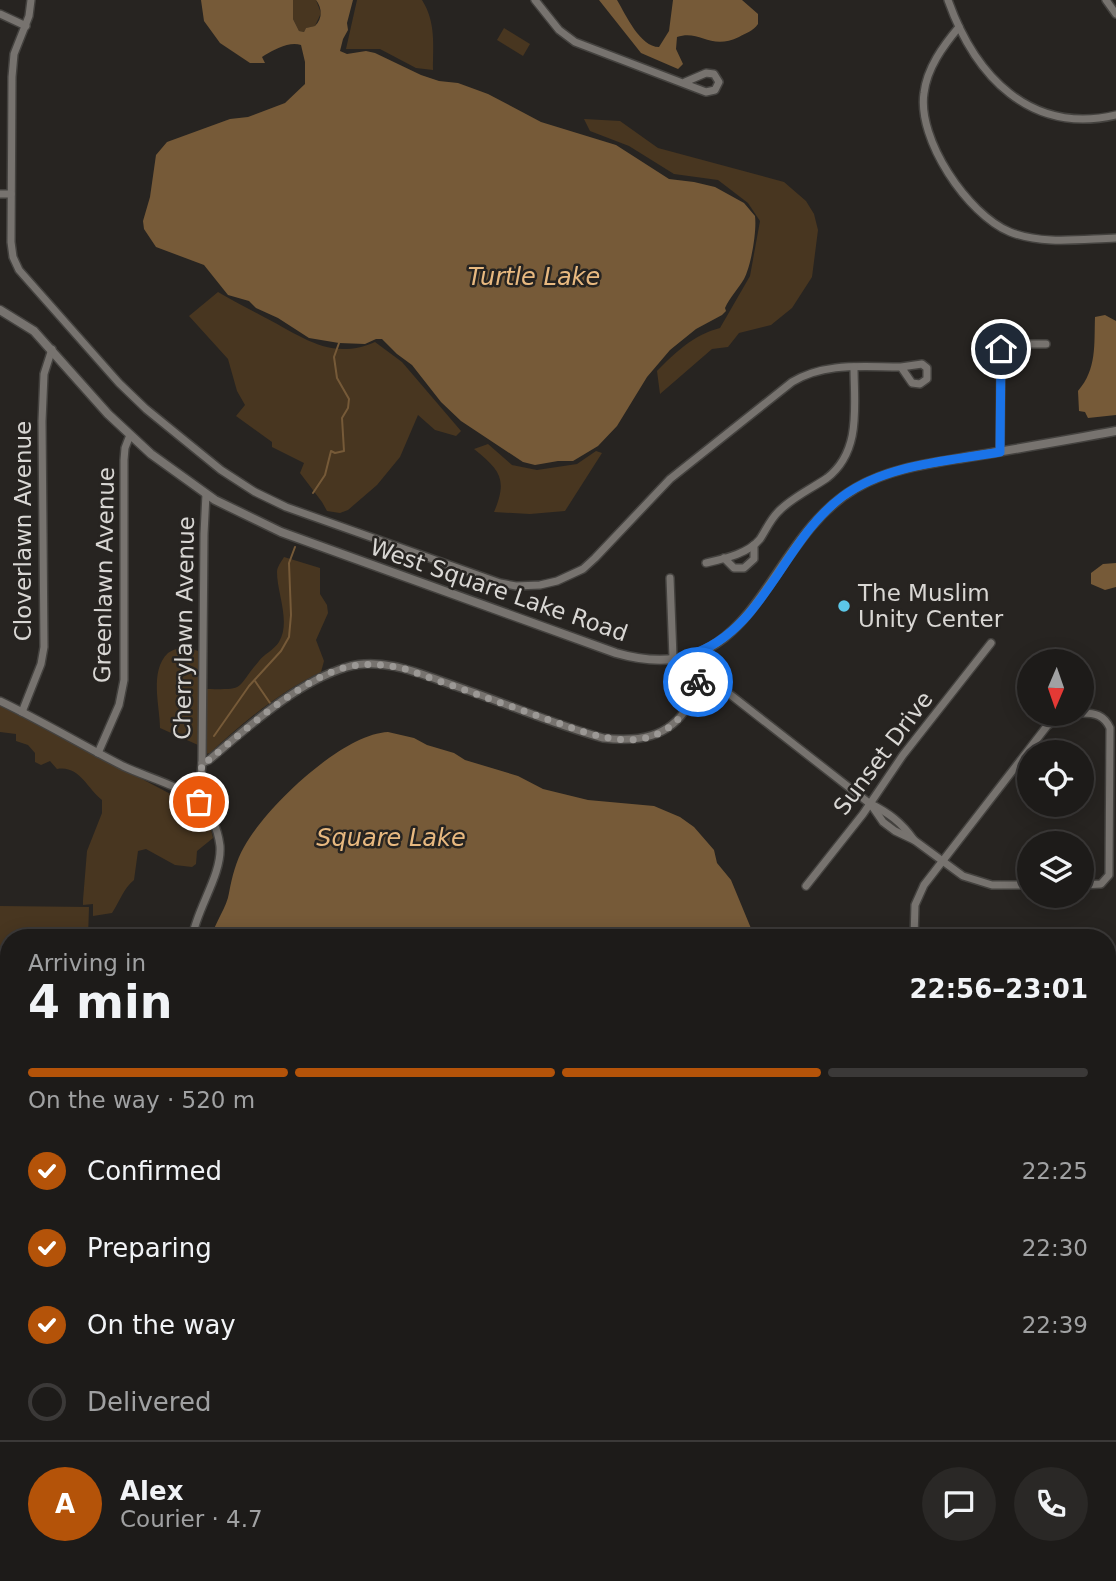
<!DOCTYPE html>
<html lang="en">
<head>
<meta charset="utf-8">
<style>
  body { margin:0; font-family:"DejaVu Sans",sans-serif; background:#2a2826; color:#f1f3f6; height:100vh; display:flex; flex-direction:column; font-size:26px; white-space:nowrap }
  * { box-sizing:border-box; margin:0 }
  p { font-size:23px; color:#a0a1a2 }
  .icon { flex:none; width:38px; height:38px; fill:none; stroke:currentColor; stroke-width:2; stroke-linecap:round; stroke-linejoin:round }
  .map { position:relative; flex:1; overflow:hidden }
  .sheet { position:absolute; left:0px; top:929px; width:1116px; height:653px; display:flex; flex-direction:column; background:#1d1b19; border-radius:28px 28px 0 0; box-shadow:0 4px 18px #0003,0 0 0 2px #3b3938 }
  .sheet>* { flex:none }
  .needle { width:46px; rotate:182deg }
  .controls { position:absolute; left:1017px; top:649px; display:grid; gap:14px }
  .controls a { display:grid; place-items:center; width:77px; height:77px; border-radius:50%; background:#1d1b19; box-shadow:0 4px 18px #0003,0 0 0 2px #3b3938; font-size:35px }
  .pin { position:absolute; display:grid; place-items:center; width:60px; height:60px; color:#fff; margin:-30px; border:4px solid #fff; border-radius:50%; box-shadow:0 2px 7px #0007 }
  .courier { position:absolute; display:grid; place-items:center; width:70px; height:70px; margin:-35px; border:5px solid #1a73e8; border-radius:50%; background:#fff; color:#222; box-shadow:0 2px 9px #0007 }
  .summary em { font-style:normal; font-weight:800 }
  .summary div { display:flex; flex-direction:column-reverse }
  .summary { display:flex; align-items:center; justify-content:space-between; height:119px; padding:0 28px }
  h1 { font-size:46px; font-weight:800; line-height:52px }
  .bar { display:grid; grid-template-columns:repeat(4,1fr); gap:10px 7px; align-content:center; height:84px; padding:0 28px }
  .bar i { height:9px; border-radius:5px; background:#3b3938 }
  .bar .selected { background:#b45309 }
  .bar p { grid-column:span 4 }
  .line { display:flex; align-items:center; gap:18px; padding:0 28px; border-top:2px solid #3b3938 }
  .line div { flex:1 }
  .round { display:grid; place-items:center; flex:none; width:74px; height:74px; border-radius:37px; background:#2a2826 }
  ol { padding:0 28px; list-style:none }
  li { display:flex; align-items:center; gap:21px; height:77px }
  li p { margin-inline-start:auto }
  li .icon { padding:7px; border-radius:50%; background:#b45309; color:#fff; stroke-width:4 }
  li:last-child { color:#a0a1a2 }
  li i { width:38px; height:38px; border:4px solid #3b3938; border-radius:50% }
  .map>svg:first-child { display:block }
</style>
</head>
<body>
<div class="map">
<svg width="1116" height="1581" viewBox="0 0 1116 1581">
  <rect width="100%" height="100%" fill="#272421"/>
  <!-- built -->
  <g fill="#322b23">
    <polygon points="0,1207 9,1214 9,1276 0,1267"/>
    <polygon points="0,1348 9,1356 9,1573 272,1573 282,1581 0,1581"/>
    <polygon points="367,1573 442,1573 452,1581 378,1581"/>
  </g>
  <!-- green -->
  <g fill="#483620">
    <polygon points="293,0 316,0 321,13 315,26 306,28 304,32 299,31 293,19"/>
    <path d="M357 0H422C436 22 433 45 433 70L416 68 380 49H346Z"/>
    <polygon points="504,28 530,44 523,56 497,40"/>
    <path d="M584 119 620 121 658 148 784 182 806 201 814 214 818 230 812 277 792 308 771 325 739 333 728 347 712 349 660 394 657 371C676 352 693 335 720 328L750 276 760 221 748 203 718 180 674 174 629 146 590 131Z"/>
    <path d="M218 292C233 301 247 308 262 316 300 335 330 362 375 342L402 362 461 431 456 436 435 430 418 415 400 457 377 485 348 510 340 513 327 511 322 502 300 473 304 463 272 447V442L236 416 245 405 237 391 228 359 189 316Z"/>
    <path d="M488 444 512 465 537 470 577 464 596 451 602 453 565 511 530 514 494 512C508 479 500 470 474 449Z"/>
    <path d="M284 557 320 568V594L327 605 328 613 316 640 324 661 321 672C281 691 242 723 210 753L206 754 204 752V693L207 689C247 690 235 689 259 661 264 654 274 650 279 642 291 622 277 593 277 572 277 567 281 562 284 557Z"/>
    <path d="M184 646 198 651V745L160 728C160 706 149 671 168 653 172 650 179 648 184 646Z"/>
    <path d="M0 704 197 808 211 829 213 838 197 851 196 864 192 867 175 865 146 849 138 851 134 880C123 889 120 901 112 913L93 916V904L83 905V900L87 851 102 813V800C87 788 79 765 57 769L50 761 41 765 35 762V753L28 745 16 741V734L0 732Z"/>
    <polygon points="0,906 89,907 88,938 9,938 9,1089 0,1089"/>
  </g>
  <!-- water -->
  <g fill="#765a38">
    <path d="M201 0H293V19L299 31 304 32 306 28 315 26C323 18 322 8 316 0H353L347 23 348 30 343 39 340 51 347 54 366 51 375 53 421 75 439 81 458 83 488 94 541 122 616 145 669 179 694 182 715 187 744 203 755 216C757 231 751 266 744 279 738 289 730 297 725 308L726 311 722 315 696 329 670 350 647 377 617 426 598 446 573 461H558L535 465 523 462 461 421 441 402 412 365 397 354 382 339H376L365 344 339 343 309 338 278 318 256 308 249 301 228 295 204 265 156 247 144 229 143 221 150 197 156 155 167 142 230 119 248 117 285 103 305 84V62L301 45C290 41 275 49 265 55L262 57 265 63H250L220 43 204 21Z"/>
    <path d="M599 0H617C626 15 640 47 659 47L669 31 673 0H742L758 14V24C753 31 746 33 739 37 710 51 700 29 677 37L676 49 683 64 678 69 641 53Z"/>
    <path d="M1105 315 1116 321V415L1088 418 1085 412 1079 411 1078 391C1097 369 1094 345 1095 317Z"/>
    <polygon points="1116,563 1116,587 1105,590 1091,584 1091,573 1103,564"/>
    <path d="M388 732 414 738 427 745 454 753 465 760 518 776 543 789 588 800 654 806 680 817 694 827 714 850 717 863 731 880 755 938H211C215 922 227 907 229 893 232 877 236 861 244 847 266 807 342 734 388 732Z"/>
    <polygon points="1108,1014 1113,1016 1116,1020 1116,1076 1108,1075"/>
    <polygon points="1108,1341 1116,1346 1116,1381 1108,1383"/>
    <polygon points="697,1573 748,1573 743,1581 700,1581"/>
    <polygon points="842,1573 922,1573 916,1581 891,1581"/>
  </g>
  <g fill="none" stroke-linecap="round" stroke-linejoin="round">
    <!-- stream -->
    <g stroke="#765a38" stroke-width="2">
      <polyline points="313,493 325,475 331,451 335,453 344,451 342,418 348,408 349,399 337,378 334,357 339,343"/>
      <polyline points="255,681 270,703"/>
      <polyline points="214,736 249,686 281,651 289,637 291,615 289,563 295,547"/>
    </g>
    <defs>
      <g id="minor">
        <path d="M31 0 29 16 14 54 12 77 11 242 13 257 19 270 119 383 146 409 221 470 255 492 286 507 500 583 516 586 540 585 557 581 583 569 595 558 670 479 792 382C825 362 863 367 901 367L912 383 920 384 927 379V368L922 364 901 367"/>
        <polyline points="535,0 559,30 575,42 706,92 715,90 719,82 714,74 706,73 685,82"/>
        <path d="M948 0C975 76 1030 135 1116 115"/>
        <polyline points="1106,0 1116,14"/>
        <polyline points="0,14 26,26"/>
        <path d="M959 27C943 46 927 68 924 93 917 139 967 214 1010 232 1043 245 1081 239 1116 238"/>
        <polyline points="0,194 11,194"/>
        <polyline points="1000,451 1001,350 1007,344 1046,344"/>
        <polyline points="724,558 734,568 744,568 754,559 754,545"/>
        <path d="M706 563C723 559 748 554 760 539 766 530 770 520 778 512 791 498 811 489 827 478 862 451 854 405 854 367"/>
        <polyline points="670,578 673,658"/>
        <path d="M698 679 718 685 869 803C889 813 901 822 914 840"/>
        <path d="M0 701C42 721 82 745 123 766 146 777 176 784 196 800 210 810 218 829 220 846 222 875 197 908 192 938"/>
        <polyline points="22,712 41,664 44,647 42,421 44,374 52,349"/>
        <path d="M1082 713C1095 713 1104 715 1110 728L1109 875 1101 884 1082 885"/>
        <polyline points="98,753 119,705 124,680 124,460 125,448 130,435"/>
        <path d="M202 763 209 760C248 727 297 682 347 667 385 656 425 676 461 688 508 704 555 725 603 738 638 742 669 738 688 706 692 699 698 690 698 681 697 673 692 663 690 655"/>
        <polyline points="194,798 201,775 202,763 204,534 206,494"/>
        <polyline points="872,806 883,822 895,831 914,840 963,876 992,885 1029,885"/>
        <polyline points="806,886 863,814 903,755 991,643"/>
        <polyline points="914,938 915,905 924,885 1047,726 1058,718 1069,714"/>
        <polyline points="1108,994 1116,995"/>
        <polyline points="0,1100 9,1100"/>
        <polyline points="0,1194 9,1201"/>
        <polyline points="1108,1570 1116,1573"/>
        <polyline points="473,1581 478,1573"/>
        <polyline points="576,1581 580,1573"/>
        <polyline points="980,1581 981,1573"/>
      </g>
      <path id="tertiary" d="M0 310 34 331 108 414 151 454 215 500 281 532 616 653C758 694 762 542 856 488 892 467 934 463 974 456 1021 448 1069 440 1116 431"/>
      <g id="trunk">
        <polyline points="0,1287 9,1295"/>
        <polyline points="0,1328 9,1335"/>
        <polyline points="290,1573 300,1581"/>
        <polyline points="342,1573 353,1581"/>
      </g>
    </defs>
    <!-- minor casing -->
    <use href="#minor" stroke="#44423f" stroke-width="10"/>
    <!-- tertiary casing -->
    <use href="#tertiary" stroke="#44423f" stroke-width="11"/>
    <!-- trunk casing -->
    <use href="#trunk" stroke="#44423f" stroke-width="14"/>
    <!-- minor -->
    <use href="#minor" stroke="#77736f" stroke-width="7"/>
    <!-- tertiary -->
    <use href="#tertiary" stroke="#77736f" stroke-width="8"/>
    <!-- trunk -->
    <use href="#trunk" stroke="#a2773e" stroke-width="10"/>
  </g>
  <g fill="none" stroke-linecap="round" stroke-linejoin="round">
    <!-- done -->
    <path stroke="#9b9895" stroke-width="7" stroke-dasharray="0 12.6" d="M199 802 194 798 201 775 202 762 209 760C245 730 306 674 352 666 370 663 388 665 405 669L575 729C616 743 661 750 687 707 692 699 696 692 698 682"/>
    <!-- route -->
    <path stroke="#1a73e8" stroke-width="9" d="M698 682 690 655C765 631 782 541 843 496 887 464 948 461 1000 452L1001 349"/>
  </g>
  <!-- markers -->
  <circle fill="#5cc7e8" stroke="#272421" stroke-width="2.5" cx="844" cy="606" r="7"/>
  <g text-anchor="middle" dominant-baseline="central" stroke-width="5" stroke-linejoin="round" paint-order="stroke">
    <!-- street labels -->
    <g font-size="23" fill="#d9d7d4" stroke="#272421">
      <text transform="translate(23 531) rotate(-90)">Cloverlawn Avenue</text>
      <text transform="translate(104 575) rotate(-89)">Greenlawn Avenue</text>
      <text transform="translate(499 590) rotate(19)">West Square Lake Road</text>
      <text transform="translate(184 628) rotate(-89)">Cherrylawn Avenue</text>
      <text transform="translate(883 753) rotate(-53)">Sunset Drive</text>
    </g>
    <!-- poi labels -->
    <g font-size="23" fill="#d9d7d4" stroke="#272421" text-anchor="start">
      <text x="858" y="593">The Muslim<tspan x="858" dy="26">Unity Center</tspan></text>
    </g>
    <!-- water labels -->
    <g font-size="24" font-style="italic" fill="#e8b980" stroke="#272421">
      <text x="534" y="277">Turtle Lake</text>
      <text x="391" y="838">Square Lake</text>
    </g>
  </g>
</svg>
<div class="controls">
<a><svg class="needle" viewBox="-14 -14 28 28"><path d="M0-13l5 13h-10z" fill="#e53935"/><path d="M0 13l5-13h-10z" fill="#a0a1a2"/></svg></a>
<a><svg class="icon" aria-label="locate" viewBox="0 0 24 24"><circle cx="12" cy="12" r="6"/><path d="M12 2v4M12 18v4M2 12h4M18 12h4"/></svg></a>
<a><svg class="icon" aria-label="layers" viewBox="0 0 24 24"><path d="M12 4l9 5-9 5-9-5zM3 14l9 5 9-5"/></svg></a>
</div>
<div class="pin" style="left:199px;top:802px;background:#ea580c"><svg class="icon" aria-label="bag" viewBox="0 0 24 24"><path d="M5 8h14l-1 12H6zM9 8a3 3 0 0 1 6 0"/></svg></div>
<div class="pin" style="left:1001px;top:349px;background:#1f2937"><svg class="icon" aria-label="home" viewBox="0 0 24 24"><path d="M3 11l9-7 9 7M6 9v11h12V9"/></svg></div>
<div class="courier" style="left:698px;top:682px"><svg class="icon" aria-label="bike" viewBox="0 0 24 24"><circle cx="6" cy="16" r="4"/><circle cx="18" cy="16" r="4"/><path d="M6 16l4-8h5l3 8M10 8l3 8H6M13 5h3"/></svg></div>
<section class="sheet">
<div class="summary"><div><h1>4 min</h1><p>Arriving in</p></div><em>22:56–23:01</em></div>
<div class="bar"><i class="selected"></i><i class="selected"></i><i class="selected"></i><i></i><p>On the way · 520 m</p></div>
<ol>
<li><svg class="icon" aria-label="check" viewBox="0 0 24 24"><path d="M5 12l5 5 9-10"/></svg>Confirmed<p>22:25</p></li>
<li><svg class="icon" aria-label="check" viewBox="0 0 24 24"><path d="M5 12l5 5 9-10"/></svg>Preparing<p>22:30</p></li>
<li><svg class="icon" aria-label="check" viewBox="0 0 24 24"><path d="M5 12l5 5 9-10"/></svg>On the way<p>22:39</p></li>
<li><i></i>Delivered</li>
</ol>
<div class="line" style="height:126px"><b class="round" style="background:#b45309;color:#fff">A</b><div><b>Alex</b><p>Courier · 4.7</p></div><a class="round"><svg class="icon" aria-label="chat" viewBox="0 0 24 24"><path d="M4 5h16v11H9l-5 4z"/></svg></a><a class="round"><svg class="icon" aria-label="phone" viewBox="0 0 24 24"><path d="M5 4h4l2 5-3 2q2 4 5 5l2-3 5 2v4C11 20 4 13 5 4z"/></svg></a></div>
</section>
</div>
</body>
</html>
